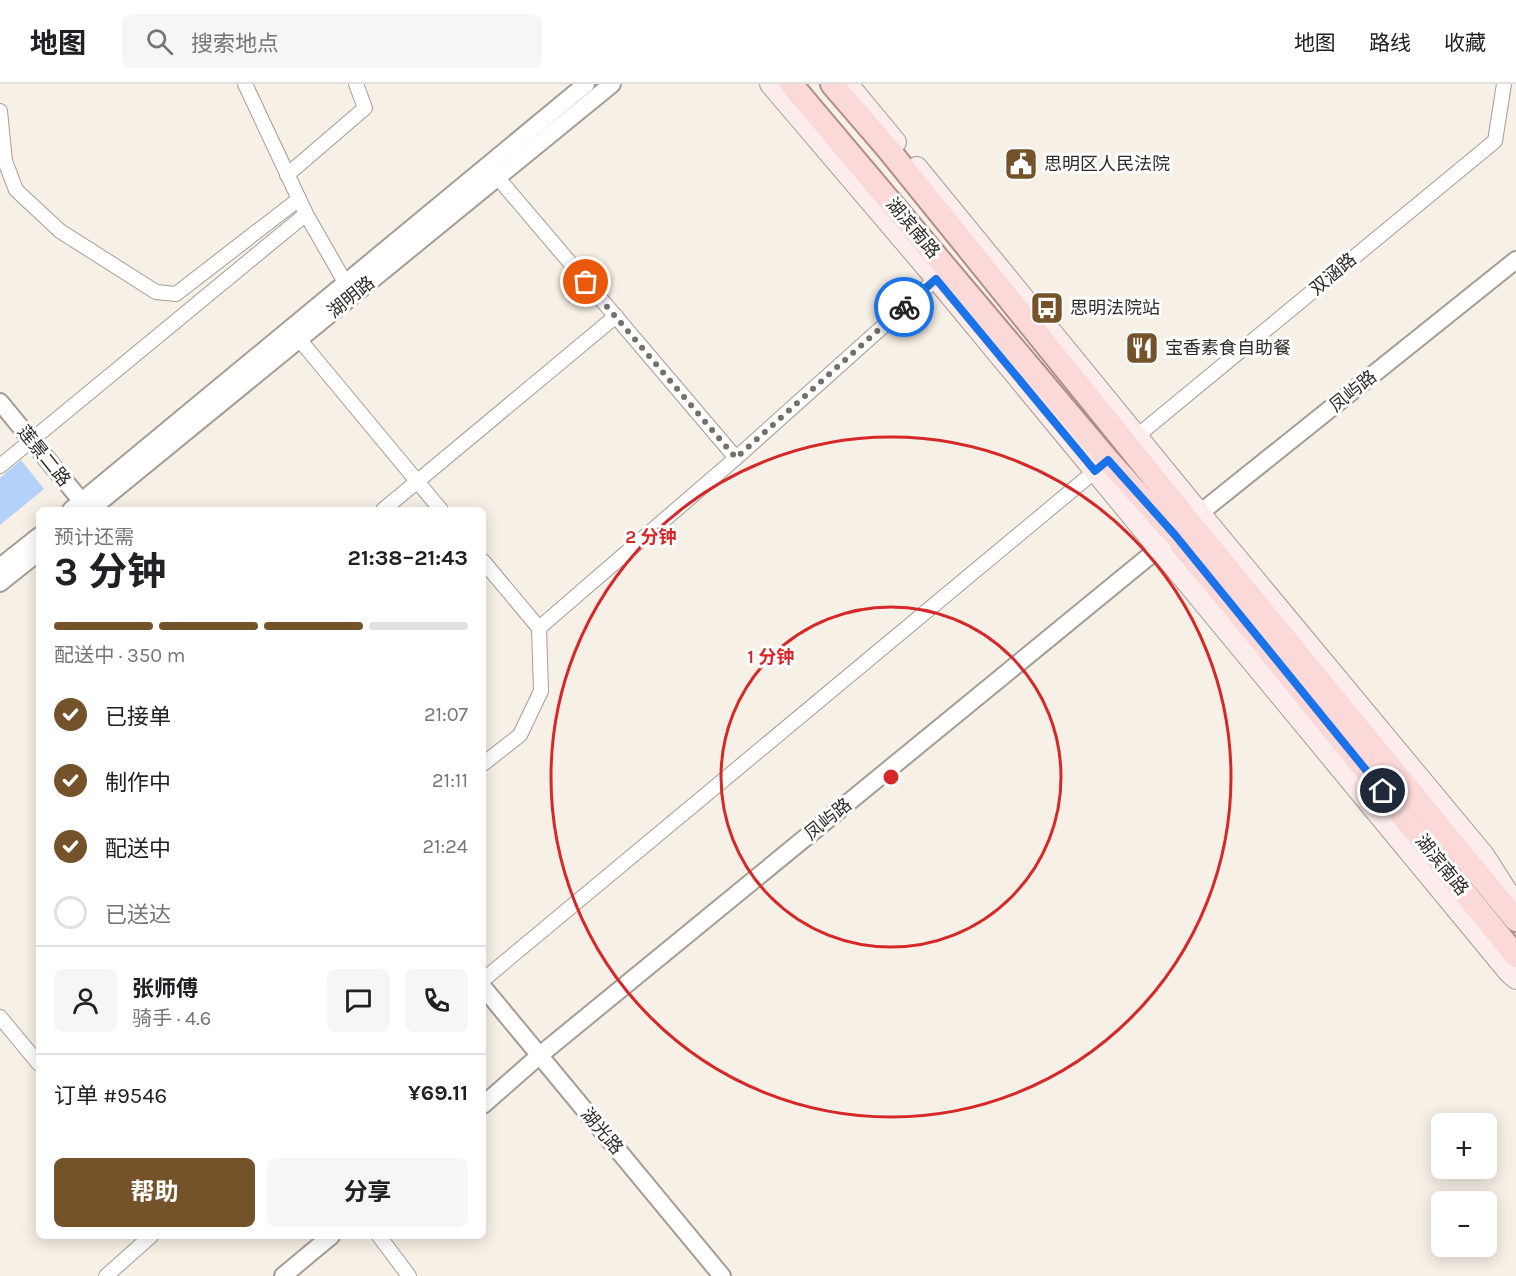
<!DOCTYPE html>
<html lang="zh">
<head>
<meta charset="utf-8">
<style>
  body { margin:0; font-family:Karla,"Noto Sans SC",sans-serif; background:#f6f6f6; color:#202124; height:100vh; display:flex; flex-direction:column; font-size:22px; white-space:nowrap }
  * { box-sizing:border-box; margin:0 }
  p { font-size:20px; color:#757577 }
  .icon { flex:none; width:33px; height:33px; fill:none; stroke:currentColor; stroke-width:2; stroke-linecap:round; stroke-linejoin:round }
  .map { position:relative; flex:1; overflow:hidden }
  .details { position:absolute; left:36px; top:423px; width:450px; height:732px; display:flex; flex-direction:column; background:#fff; border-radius:9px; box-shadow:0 3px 15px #0003 }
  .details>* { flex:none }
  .controls { position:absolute; left:1431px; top:1029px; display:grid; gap:12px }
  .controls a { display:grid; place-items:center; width:66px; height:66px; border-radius:9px; background:#fff; box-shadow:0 3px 15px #0003; font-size:30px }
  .pin { position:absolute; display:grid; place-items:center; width:51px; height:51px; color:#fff; margin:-26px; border:3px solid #fff; border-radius:50%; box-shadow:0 2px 6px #0007 }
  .courier { position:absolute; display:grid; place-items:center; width:60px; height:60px; margin:-30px; border:4px solid #1a73e8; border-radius:50%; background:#fff; color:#222; box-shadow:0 2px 8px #0007 }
  .head em { font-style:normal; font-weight:700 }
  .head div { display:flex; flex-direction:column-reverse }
  .head { display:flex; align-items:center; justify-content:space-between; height:102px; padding:0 18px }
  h1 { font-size:39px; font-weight:700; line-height:45px }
  .bar { display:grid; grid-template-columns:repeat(4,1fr); gap:9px 6px; align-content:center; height:72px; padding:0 18px }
  .bar i { height:8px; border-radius:4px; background:#e0e0e0 }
  .bar .selected { background:#74522a }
  .bar p { grid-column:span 4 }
  .line { display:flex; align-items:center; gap:15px; padding:0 18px; border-top:2px solid #e0e0e0 }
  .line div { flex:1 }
  .round { display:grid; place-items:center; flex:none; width:63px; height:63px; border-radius:9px; background:#f6f6f6 }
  ol { padding:0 18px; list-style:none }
  li { display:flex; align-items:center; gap:18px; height:66px }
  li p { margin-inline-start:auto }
  li .icon { padding:6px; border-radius:50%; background:#74522a; color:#fff; stroke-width:4 }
  li:last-child { color:#757577 }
  li i { width:33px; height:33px; border:3px solid #e0e0e0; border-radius:50% }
  .primary-button { display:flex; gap:12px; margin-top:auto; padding:12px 18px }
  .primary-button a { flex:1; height:69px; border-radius:9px; background:#74522a; color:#fff; font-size:24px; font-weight:700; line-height:69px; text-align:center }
  .primary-button a+a { background:#f6f6f6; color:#202124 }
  header { display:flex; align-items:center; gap:36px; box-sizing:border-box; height:84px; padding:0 30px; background:#fff; border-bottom:2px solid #e0e0e0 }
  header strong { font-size:28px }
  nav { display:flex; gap:33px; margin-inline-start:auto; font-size:21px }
  .search { width:420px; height:54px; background:#f6f6f6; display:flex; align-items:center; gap:15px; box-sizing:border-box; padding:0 21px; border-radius:9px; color:#757577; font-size:22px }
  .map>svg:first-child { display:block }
</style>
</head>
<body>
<header>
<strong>地图</strong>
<div class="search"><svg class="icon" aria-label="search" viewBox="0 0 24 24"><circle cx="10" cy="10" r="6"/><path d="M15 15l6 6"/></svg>搜索地点</div>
<nav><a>地图</a><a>路线</a><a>收藏</a></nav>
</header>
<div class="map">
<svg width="1516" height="1192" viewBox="0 0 1516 1192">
  <rect width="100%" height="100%" fill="#f7f0e6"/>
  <!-- water -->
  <polygon fill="#b4d1fa" points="21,376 44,405 0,441 0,394"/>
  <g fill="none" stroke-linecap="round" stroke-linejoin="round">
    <defs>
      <g id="minor">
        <polyline points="245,0 306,130 346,200"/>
        <polyline points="0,27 5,77 16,106 60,147 156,208 176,210 299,115"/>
        <polyline points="287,91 365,24 356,0"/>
        <polyline points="498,94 736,374"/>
        <polyline points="299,255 441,426"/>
        <polyline points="1131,357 1495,57 1504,0"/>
        <polyline points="0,382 306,130"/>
        <polyline points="383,426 616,232"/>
        <polyline points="483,477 539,544"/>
        <polyline points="483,680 520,651 541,607 539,544 736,374 936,195"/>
        <polyline points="483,896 1100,383"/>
        <polyline points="0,933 39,980"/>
        <polyline points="379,1152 409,1192"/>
        <polyline points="106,1192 151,1152"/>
      </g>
      <g id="tertiary">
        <polyline points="0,318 88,425"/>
        <polyline points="71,426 586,0"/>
        <polyline points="90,426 612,0"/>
        <polyline points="1191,439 1200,429 1516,176"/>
        <polyline points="0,483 39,452"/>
        <polyline points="0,499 39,468"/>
        <polyline points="483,903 722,1192"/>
        <polyline points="483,1021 540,971 1175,451"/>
        <polyline points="283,1192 331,1152"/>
      </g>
      <g id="secondary">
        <polyline points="770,0 936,195 1509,889 1516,895"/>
        <polyline points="848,0 896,58"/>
        <polyline points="917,83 1200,429 1484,771 1516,821"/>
      </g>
      <g id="primary">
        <polyline points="791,0 1108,376 1175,451 1516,872"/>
        <polyline points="832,0 888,65 1191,440 1516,836"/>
      </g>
    </defs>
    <!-- minor casing -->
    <use href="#minor" stroke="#a49d94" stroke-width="16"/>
    <!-- tertiary casing -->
    <use href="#tertiary" stroke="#a49d94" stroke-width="20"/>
    <!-- secondary casing -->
    <use href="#secondary" stroke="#a49d94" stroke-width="22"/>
    <!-- primary casing -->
    <use href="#primary" stroke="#b18c8a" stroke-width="26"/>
    <!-- minor -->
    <use href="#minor" stroke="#fff" stroke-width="14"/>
    <!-- tertiary -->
    <use href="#tertiary" stroke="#fff" stroke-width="16"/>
    <!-- secondary -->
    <use href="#secondary" stroke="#fdecec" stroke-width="20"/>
    <!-- primary -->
    <use href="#primary" stroke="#fbd9d9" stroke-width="22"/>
  </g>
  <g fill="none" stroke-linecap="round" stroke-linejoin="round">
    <!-- done -->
    <polyline stroke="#74706a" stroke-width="6" stroke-dasharray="0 10.8" points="586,198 736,374 904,223"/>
    <!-- route -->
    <polyline stroke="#1a73e8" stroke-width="8" points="904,223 936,195 1095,387 1108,376 1175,451 1383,707"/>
  </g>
  <!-- distance rings -->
  <g fill="none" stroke="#d62828" stroke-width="3">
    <circle cx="891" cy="693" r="170"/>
    <circle cx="891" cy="693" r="340"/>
  </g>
  <!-- icons -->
  <defs>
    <symbol id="civic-square" viewBox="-11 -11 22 22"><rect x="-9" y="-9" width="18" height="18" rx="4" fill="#74522a" stroke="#fefefe"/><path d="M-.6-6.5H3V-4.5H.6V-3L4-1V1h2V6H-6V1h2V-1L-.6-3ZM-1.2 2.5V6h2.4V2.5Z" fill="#fff"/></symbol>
    <symbol id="bus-square" viewBox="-11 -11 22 22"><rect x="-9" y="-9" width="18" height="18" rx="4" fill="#74522a" stroke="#fefefe"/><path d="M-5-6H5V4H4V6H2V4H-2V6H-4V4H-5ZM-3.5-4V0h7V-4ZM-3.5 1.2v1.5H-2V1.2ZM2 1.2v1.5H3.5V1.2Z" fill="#fff"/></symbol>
    <symbol id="restaurant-square" viewBox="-11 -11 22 22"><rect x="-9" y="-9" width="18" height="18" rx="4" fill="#74522a" stroke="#fefefe"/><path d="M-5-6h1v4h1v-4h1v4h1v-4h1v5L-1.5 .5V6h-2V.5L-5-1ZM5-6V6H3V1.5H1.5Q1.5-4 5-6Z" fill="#fff"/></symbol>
  </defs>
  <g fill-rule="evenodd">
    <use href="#civic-square" x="1002" y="61" width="38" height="38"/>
    <use href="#bus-square" x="1028" y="205" width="38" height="38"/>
    <use href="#restaurant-square" x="1123" y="245" width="38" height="38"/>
  </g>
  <g text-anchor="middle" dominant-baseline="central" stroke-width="6" stroke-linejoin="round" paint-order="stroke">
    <!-- poi labels -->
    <g font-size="18" fill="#2e2b27" stroke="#fefefe" text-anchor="start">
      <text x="1044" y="80">思明区人民法院</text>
      <text x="1070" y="224">思明法院站</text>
      <text x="1165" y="264">宝香素食自助餐</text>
    </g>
    <!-- street labels -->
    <g font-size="18" fill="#2e2b27" stroke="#fefefe">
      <text transform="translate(913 144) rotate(50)">湖滨南路</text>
      <text transform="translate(1333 190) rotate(-40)">双涵路</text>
      <text transform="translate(351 213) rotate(-39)">湖明路</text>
      <text transform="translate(1353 307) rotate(-39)">凤屿路</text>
      <text transform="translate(44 372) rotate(51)">莲景二路</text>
      <text transform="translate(828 735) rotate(-39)">凤屿路</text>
      <text transform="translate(1442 781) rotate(51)">湖滨南路</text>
      <text transform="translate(602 1047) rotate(50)">湖光路</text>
    </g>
  </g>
  <circle cx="891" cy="693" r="9" fill="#d62828" stroke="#fefefe" stroke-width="3"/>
  <g font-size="18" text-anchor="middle" font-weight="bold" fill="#d62828" stroke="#fefefe" stroke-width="6" stroke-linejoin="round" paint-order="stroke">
    <text x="651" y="459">2 分钟</text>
    <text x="771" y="579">1 分钟</text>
  </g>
</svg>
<div class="controls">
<a>+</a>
<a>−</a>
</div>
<div class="pin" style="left:586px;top:198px;background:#ea580c"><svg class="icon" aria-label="bag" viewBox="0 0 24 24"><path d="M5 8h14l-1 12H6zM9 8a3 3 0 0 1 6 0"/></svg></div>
<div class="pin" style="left:1383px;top:707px;background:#1f2937"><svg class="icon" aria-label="home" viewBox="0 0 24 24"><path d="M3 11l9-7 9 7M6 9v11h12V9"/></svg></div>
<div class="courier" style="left:904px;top:223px"><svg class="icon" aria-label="bike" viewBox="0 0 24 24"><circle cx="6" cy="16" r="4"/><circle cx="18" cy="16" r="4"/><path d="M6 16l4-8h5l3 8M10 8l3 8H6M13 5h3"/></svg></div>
<section class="details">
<div class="head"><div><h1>3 分钟</h1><p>预计还需</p></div><em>21:38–21:43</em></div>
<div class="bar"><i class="selected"></i><i class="selected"></i><i class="selected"></i><i></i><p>配送中 · 350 m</p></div>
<ol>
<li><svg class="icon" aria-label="check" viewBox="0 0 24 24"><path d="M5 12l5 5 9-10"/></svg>已接单<p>21:07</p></li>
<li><svg class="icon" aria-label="check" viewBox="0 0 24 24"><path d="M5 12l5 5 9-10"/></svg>制作中<p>21:11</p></li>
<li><svg class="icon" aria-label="check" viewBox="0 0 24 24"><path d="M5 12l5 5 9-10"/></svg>配送中<p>21:24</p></li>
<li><i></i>已送达</li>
</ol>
<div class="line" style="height:108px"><a class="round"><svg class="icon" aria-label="person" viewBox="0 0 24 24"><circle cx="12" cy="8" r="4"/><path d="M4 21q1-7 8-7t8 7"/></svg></a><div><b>张师傅</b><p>骑手 · 4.6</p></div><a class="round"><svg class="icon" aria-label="chat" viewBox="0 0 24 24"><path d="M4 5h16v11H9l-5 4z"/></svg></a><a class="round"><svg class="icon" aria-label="phone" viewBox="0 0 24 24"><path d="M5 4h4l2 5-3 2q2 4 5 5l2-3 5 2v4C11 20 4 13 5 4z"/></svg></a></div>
<div class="line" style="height:78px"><div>订单 #9546</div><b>¥69.11</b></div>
<div class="primary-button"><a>帮助</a><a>分享</a></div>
</section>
</div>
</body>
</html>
